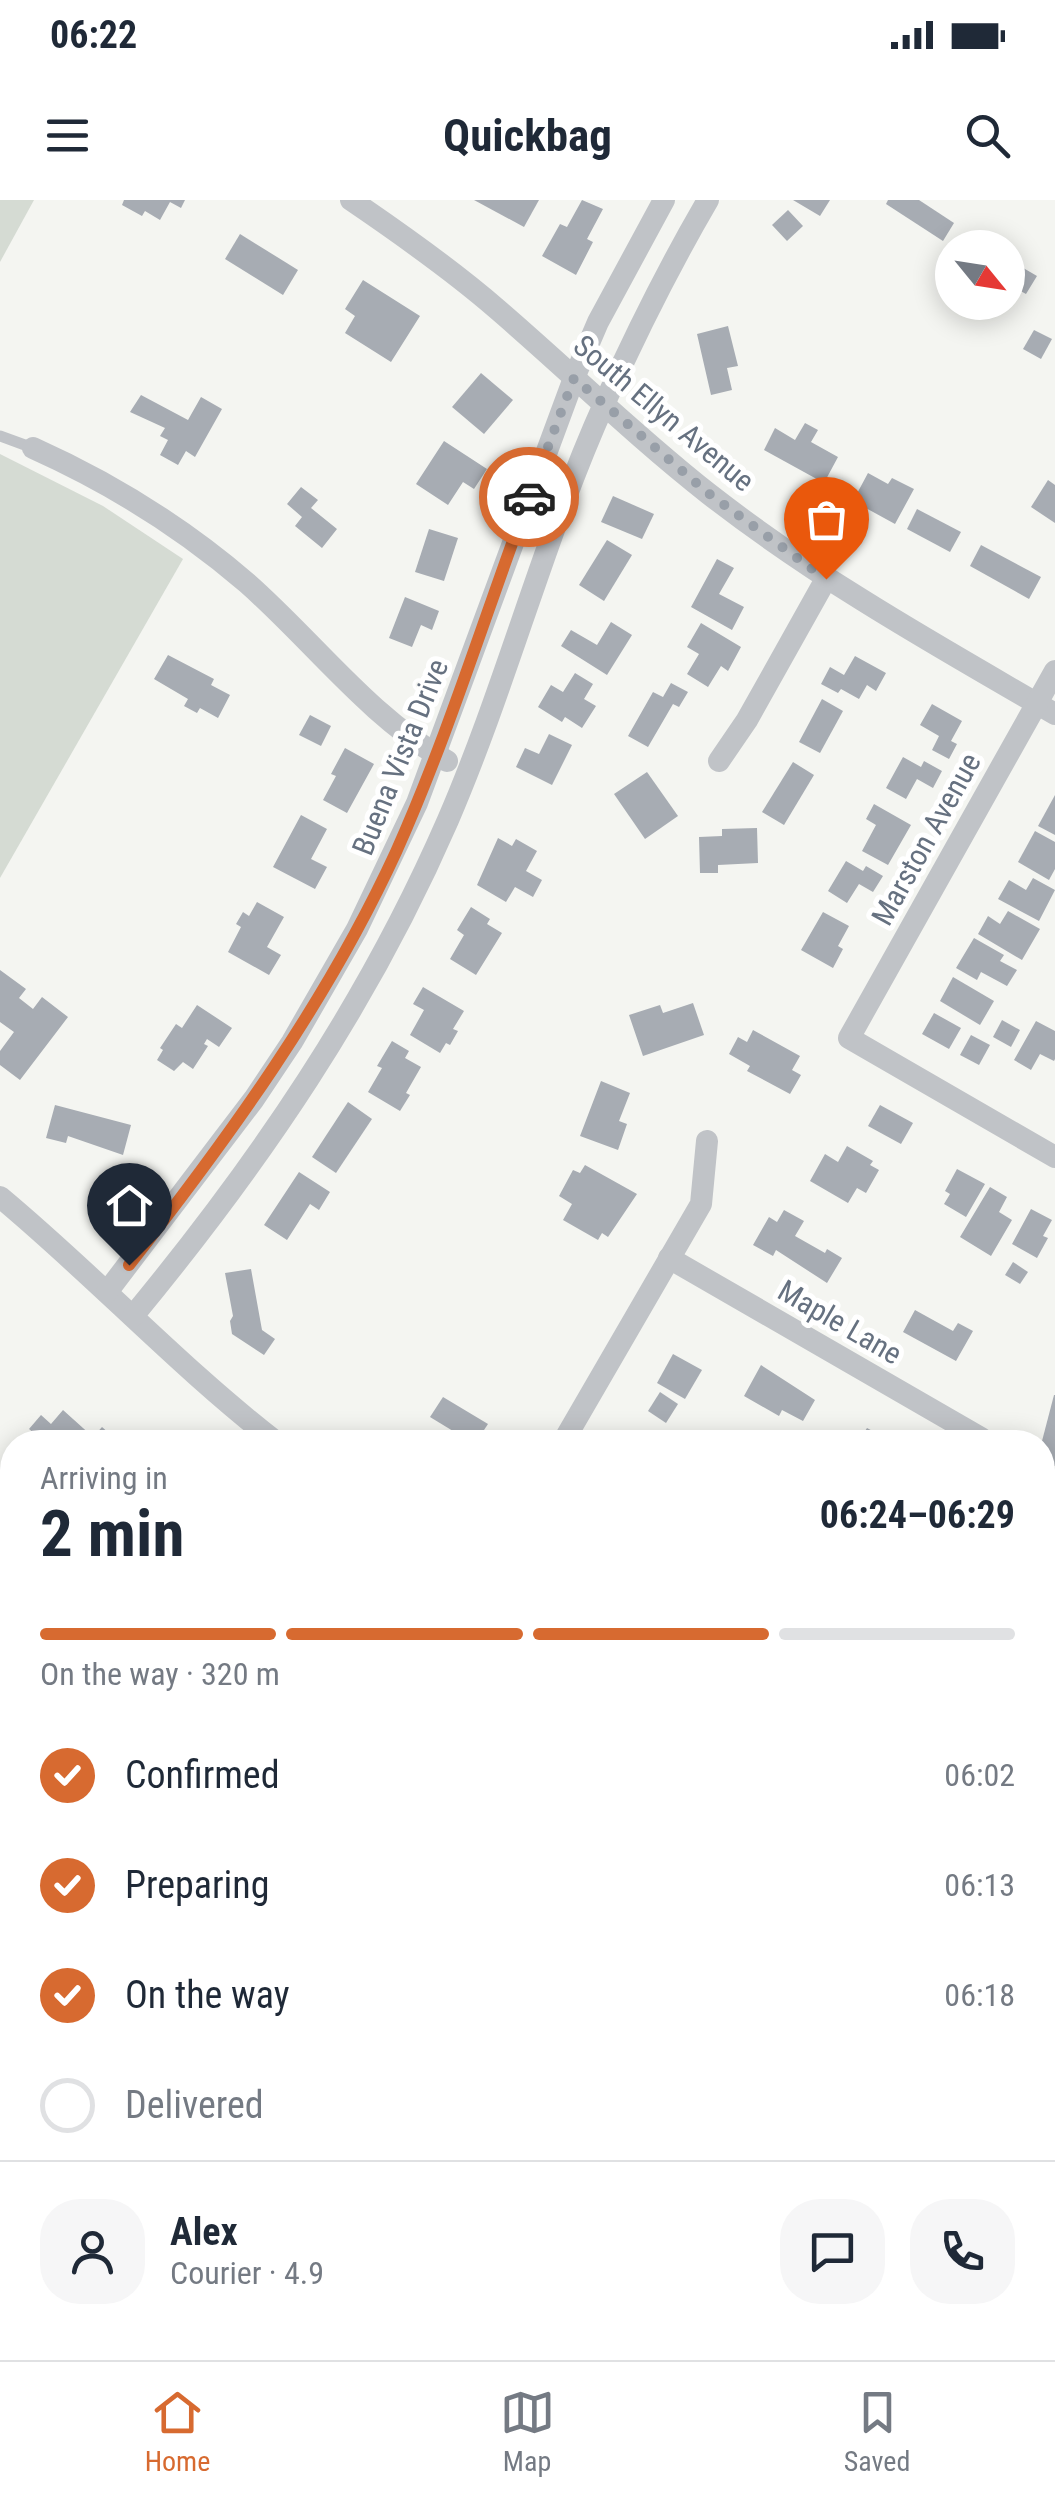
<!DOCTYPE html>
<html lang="en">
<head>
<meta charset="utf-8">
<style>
  body { margin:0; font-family:"Roboto Condensed",sans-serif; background:#f6f6f7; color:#1f2937; height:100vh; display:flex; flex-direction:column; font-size:38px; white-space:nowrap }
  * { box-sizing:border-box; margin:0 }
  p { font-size:32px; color:#747a83 }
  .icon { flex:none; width:55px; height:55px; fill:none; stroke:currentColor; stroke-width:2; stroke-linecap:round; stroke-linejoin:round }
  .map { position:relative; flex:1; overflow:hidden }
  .sheet { position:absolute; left:0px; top:1230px; width:1055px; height:930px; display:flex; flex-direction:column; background:#fff; border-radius:40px 40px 0 0; box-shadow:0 5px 25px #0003 }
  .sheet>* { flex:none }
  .needle { width:65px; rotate:120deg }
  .controls { position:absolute; left:935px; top:30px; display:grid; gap:20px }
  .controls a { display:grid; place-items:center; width:90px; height:90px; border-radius:50%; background:#fff; box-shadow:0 5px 25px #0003; font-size:50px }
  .pin { position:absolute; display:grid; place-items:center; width:85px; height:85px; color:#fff; margin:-102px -42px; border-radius:50% 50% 50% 0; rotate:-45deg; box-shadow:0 0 10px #0007 }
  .pin .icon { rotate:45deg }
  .courier { position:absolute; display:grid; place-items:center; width:100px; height:100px; margin:-50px; border:8px solid #d76a30; border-radius:50%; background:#fff; color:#222; box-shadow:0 2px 12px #0007 }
  .head em { font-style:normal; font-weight:700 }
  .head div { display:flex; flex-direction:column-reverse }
  .head { display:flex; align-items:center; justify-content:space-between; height:170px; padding:0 40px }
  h1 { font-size:65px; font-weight:700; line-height:75px }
  .bar { display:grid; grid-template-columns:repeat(4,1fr); gap:15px 10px; align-content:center; height:120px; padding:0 40px }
  .bar i { height:12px; border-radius:8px; background:#e0e1e3 }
  .bar .selected { background:#d76a30 }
  .bar p { grid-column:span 4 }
  .line { display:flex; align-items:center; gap:25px; padding:0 40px; border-top:2px solid #e0e1e3 }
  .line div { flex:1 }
  .round { display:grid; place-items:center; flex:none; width:105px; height:105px; border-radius:40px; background:#f6f6f7 }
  ol { padding:0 40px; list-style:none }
  li { display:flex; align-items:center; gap:30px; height:110px }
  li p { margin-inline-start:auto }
  li .icon { padding:10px; border-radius:50%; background:#d76a30; color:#fff; stroke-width:4 }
  li:last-child { color:#747a83 }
  li i { width:55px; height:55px; border:5px solid #e0e1e3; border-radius:50% }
  .status { display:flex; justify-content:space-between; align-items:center; height:70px; padding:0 50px; background:#fff; direction:ltr }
  .status svg { height:28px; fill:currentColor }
  header { display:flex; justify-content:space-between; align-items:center; height:130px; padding:0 40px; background:#fff; font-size:45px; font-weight:700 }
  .tabs { display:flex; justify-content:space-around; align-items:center; height:140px; border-top:2px solid #e0e1e3; background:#fff; font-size:28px; color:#747a83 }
  .tabs a { display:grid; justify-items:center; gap:5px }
  .tabs .selected { color:#d76a30 }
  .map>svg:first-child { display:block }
</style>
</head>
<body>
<div class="status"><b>06:22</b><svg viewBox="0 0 49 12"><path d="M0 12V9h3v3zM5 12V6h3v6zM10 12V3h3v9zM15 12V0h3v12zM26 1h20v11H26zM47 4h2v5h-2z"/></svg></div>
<header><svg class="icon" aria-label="menu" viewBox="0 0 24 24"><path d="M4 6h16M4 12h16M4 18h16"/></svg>Quickbag<svg class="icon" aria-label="search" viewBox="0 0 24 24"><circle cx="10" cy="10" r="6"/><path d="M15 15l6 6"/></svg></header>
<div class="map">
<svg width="1055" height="2160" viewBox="0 0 1055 2160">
  <rect width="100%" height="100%" fill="#f4f5f1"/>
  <!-- built -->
  <polygon fill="#e5e6e5" points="1055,1887 1055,2160 901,2160 908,2148 1042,2148 1042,1910"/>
  <!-- green -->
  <g fill="#d5dbd3">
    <polygon points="0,0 34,0 0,62"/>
    <polygon points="0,254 103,306 183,359 0,678"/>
    <polygon points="1055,1399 1055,1557 1043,1550 1043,1418"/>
  </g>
  <!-- building -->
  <g fill="#a7acb3">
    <polygon points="124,0 185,0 181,8 170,2 160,20 145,11 142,16 122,5"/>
    <polygon points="474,0 539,0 524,27"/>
    <polygon points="582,0 603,9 587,39 593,42 576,75 542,56 560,24 567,27"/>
    <polygon points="793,0 830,0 820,16"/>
    <polygon points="888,0 919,0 954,23 943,41 886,4"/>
    <polygon points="788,10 803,26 787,41 772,25"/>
    <polygon points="240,34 298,70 283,95 225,59"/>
    <polygon points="1008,49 1018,55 1013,62 1037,76 1026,94 1008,84"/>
    <polygon points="363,80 420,116 391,162 345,133 355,116 345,109"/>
    <polygon points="728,126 738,166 727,168 732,190 711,195 697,134"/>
    <polygon points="1034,130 1052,139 1041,159 1023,149"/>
    <polygon points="481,173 513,200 484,234 452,207"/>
    <polygon points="141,195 188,220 201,197 222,209 195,257 186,251 178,265 160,255 168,240 160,236 165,228 130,212"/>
    <polygon points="805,223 818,230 811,242 838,257 824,283 764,250 775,228 795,240"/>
    <polygon points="444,241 487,269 474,289 463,282 448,305 416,284"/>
    <polygon points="868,273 888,284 892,278 914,289 895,324 853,301"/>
    <polygon points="1048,280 1055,285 1055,323 1031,307"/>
    <polygon points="301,287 318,300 311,308 337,329 322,348 295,326 302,317 287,304"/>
    <polygon points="613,296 654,314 642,339 601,322"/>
    <polygon points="917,309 961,332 950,352 907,329"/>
    <polygon points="429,329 458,338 444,381 415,372"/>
    <polygon points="607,340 632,355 604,401 579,385"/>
    <polygon points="981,345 1041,377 1029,399 970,366"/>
    <polygon points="717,359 734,368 719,394 744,407 732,430 691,407"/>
    <polygon points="405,397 439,411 432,430 421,425 412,447 389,438"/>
    <polygon points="611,422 632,435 607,475 561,446 571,430 597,445"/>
    <polygon points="701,423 741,447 728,471 721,466 708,487 687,474 699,454 687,447"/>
    <polygon points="168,455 214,479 211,485 230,495 218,518 200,508 197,513 184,506 188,499 154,479"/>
    <polygon points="855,456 886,473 876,491 867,485 859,499 841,489 838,493 821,484 830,467 844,475"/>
    <polygon points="575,473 593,484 584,499 596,506 582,528 565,517 562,522 538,507 551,485 563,492"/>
    <polygon points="671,483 688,492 679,507 673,504 648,547 628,536 653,492 663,497"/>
    <polygon points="822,499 843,511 820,553 799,542"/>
    <polygon points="932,504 962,521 951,541 957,544 949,559 932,550 939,536 920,525"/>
    <polygon points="310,515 331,526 321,546 299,535"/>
    <polygon points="549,534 572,545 552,585 516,567 525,548 539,554"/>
    <polygon points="345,548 374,564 347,613 323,600 336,576 331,574"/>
    <polygon points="903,557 921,567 924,561 942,571 933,588 917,579 906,599 886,588"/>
    <polygon points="793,562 814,575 784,625 762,612"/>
    <polygon points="647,572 678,616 645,639 614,594"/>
    <polygon points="1055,595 1055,635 1038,626"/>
    <polygon points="874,604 911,625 888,665 862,651 876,625 866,619"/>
    <polygon points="301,615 327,629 311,659 327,667 315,689 273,667"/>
    <polygon points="757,628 758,663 718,665 718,673 700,673 699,637 722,636 722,629"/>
    <polygon points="1035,631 1055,642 1055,669 1049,680 1018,662"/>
    <polygon points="498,638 512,646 516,639 537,651 526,671 542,680 533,697 515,687 506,702 477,685"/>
    <polygon points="846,661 863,671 866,666 883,676 873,692 859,684 847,703 828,691"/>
    <polygon points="1033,678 1055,690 1039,721 998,699 1009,680 1026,690"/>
    <polygon points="257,702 284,717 267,747 281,755 269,775 228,752 241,727 236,724 243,712 249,716"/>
    <polygon points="471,707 490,719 487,724 502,733 476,775 450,759 464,735 457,730"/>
    <polygon points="1008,711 1040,729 1022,760 978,734 988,716 1000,724"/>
    <polygon points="823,712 849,726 838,746 843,749 833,768 801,750"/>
    <polygon points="974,738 1004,755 1000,761 1017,770 1007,786 981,772 977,780 956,768"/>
    <polygon points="0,770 26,789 19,798 33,809 42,797 68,817 20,880 0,865 0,851 14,832 0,822"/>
    <polygon points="953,777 994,801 980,825 940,801"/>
    <polygon points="423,787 464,811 453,829 458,831 450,845 446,843 440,853 410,835 424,810 413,804"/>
    <polygon points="693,803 704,835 643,856 629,815 660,805 663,813"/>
    <polygon points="197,805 232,828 219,847 207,839 204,844 208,846 193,869 183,862 174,871 157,860 163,850 160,848 176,824 182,828"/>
    <polygon points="934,813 961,828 949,849 922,834"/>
    <polygon points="1002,820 1020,830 1011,847 993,837"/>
    <polygon points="1036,821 1055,831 1055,859 1054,861 1040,854 1031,870 1014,860"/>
    <polygon points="753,830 800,856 792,870 801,875 790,894 747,871 750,866 729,854 738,837 747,842"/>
    <polygon points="971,835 990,845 979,865 960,855"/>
    <polygon points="392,841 409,851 405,858 421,867 406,893 410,895 400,911 368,892 382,868 377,866"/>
    <polygon points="601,881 630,893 619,921 627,924 618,950 580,936"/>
    <polygon points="348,902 372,919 336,973 312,957"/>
    <polygon points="55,905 131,925 123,955 68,936 66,943 46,938"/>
    <polygon points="880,905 913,923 901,944 868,926"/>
    <polygon points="847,946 873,961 870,965 879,970 866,993 857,988 848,1003 810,981 825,954 838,962"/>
    <polygon points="585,965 637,994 608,1037 602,1033 598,1040 563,1020 572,1004 559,996 573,970 580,973"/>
    <polygon points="957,969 985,984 966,1017 944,1004 950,994 945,991"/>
    <polygon points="299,972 330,992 319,1010 310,1004 287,1040 264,1025"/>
    <polygon points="990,987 1007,997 999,1012 1012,1020 991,1056 960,1037"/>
    <polygon points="1031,1009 1052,1020 1043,1036 1048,1038 1037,1058 1012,1044"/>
    <polygon points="784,1010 804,1021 795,1036 825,1053 827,1049 842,1058 827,1083 776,1050 773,1056 753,1045 769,1017 777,1022"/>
    <polygon points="1013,1062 1028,1072 1020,1084 1005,1075"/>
    <polygon points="251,1069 262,1130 275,1139 264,1155 232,1134 230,1121 233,1116 225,1073"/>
    <polygon points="915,1110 953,1131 958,1123 973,1131 956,1161 903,1132"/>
    <polygon points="673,1154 702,1170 685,1199 657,1183"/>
    <polygon points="761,1165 815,1200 803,1221 782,1210 779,1216 744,1196"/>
    <polygon points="660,1192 678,1204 666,1223 648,1211"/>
    <polygon points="1054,1195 1055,1195 1055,1266 1042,1264 1042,1241"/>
    <polygon points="443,1197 488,1224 476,1242 471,1242 430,1217"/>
    <polygon points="63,1210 93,1237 102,1227 119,1242 45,1242 29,1229 41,1215 51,1224"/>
    <polygon points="867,1228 893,1242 858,1242"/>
    <polygon points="0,1625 12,1635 12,1669 0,1661"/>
    <polygon points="5,1881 12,1886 12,1946 0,1938 0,1888"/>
    <polygon points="53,2148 73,2148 79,2160 45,2160 41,2154"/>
    <polygon points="112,2148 148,2148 134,2160 123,2160"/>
    <polygon points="385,2148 431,2148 453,2160 377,2160"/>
  </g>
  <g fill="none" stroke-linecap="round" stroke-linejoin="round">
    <!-- service -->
    <g stroke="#c0c3c7" stroke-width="11">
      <polyline points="0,236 33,248"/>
      <polyline points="1042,1806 1055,1814"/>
    </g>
    <!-- minor -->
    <g stroke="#c0c3c7" stroke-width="22">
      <path d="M351 0C401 34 451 69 497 109 568 170 635 236 709 294 818 379 936 445 1055 514"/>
      <path d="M33 248C111 283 182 327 247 383 314 442 368 516 447 561"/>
      <polyline points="1055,471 849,838 1055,957"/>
      <polyline points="719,561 747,520 826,379"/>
      <path d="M0 997C95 1076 179 1167 276 1242"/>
      <polyline points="669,1058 981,1238"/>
      <polyline points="107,1092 254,899 292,842 357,729 417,603 574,178 598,122 664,0"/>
      <path d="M133 1116C260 962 368 804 448 620 507 483 544 337 605 202 636 133 670 65 708 0"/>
      <polyline points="563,1242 701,1004 707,941"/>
      <polyline points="0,1564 12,1573"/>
      <polyline points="0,2110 12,2106"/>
      <polyline points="752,2160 759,2148"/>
    </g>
    <!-- primary -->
    <g stroke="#d4d8dc" stroke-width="35">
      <polyline points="0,1780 12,1788"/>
      <polyline points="600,2148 621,2160"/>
    </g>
  </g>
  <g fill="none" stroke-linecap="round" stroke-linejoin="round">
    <!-- done -->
    <polyline stroke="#989fa8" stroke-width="10" stroke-dasharray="0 18" points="529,297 574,178 708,293 826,379"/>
    <!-- route -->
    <path stroke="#d76a30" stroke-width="12" d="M129 1065C230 936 327 802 396 652 448 536 485 415 529 297"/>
  </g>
  <g text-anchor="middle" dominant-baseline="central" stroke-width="10" stroke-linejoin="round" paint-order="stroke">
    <!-- street labels -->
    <g font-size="30" fill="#667180" stroke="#fff">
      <text transform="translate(664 213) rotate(40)">South Ellyn Avenue</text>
      <text transform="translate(400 557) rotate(-68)">Buena Vista Drive</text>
      <text transform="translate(926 639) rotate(-61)">Marston Avenue</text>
      <text transform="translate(840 1122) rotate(30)">Maple Lane</text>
    </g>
  </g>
</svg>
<div class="controls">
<a><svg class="needle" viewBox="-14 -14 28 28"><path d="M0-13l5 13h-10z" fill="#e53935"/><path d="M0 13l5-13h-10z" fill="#747a83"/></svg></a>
</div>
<div class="pin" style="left:826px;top:379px;background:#ea580c"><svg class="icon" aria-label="bag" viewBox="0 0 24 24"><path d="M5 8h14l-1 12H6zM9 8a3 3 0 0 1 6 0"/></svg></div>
<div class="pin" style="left:129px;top:1065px;background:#1f2937"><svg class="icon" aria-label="home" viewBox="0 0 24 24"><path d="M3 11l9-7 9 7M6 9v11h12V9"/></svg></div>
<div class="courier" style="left:529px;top:297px"><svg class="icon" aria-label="car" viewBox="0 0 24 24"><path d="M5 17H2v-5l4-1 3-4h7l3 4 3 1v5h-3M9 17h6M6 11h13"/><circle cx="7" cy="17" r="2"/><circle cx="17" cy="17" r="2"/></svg></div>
<section class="sheet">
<div class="head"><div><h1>2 min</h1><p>Arriving in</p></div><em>06:24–06:29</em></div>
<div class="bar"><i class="selected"></i><i class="selected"></i><i class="selected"></i><i></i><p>On the way · 320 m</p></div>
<ol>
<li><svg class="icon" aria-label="check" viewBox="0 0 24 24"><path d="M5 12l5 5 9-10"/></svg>Confirmed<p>06:02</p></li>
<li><svg class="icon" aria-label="check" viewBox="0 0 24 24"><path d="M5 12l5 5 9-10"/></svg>Preparing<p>06:13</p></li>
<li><svg class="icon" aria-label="check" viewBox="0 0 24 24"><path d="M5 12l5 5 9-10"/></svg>On the way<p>06:18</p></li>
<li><i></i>Delivered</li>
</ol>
<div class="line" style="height:180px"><a class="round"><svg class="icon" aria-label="person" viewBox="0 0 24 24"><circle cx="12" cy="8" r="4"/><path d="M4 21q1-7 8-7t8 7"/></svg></a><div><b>Alex</b><p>Courier · 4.9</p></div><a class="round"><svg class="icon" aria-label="chat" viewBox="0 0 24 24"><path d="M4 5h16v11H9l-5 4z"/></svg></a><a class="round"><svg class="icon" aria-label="phone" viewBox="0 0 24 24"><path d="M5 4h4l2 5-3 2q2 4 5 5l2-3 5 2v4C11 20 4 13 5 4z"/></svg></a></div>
</section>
</div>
<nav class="tabs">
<a class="selected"><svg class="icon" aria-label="home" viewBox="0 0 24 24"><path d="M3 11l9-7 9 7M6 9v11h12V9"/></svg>Home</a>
<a><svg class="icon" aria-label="map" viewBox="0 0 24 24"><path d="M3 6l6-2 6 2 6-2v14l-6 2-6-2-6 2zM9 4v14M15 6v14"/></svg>Map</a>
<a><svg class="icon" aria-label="saved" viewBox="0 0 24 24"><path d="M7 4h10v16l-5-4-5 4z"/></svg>Saved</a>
</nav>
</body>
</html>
